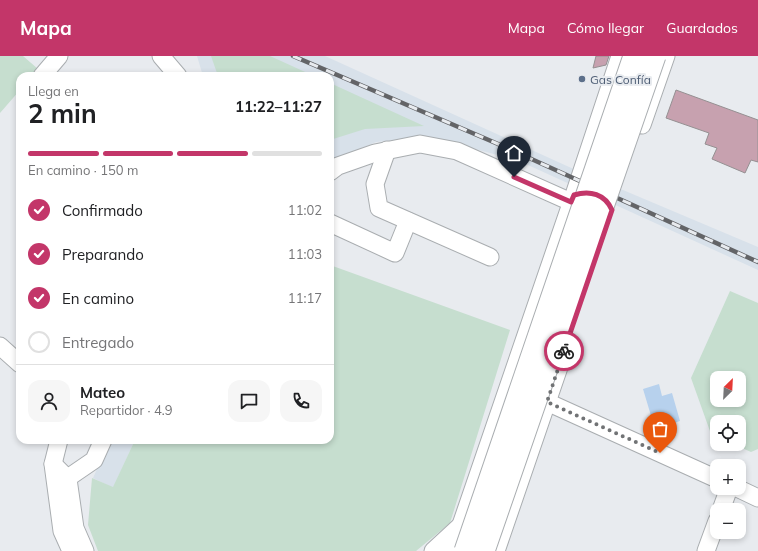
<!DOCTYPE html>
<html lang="es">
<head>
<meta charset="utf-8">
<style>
  body { margin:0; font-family:Mulish,sans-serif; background:#f6f6f6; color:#202124; height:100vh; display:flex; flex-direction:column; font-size:15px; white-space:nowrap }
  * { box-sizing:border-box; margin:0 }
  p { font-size:13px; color:#757577 }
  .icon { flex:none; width:22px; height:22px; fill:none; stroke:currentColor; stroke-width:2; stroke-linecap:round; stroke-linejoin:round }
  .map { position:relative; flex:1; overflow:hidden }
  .side { position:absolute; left:16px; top:16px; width:318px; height:372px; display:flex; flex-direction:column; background:#fff; border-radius:12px; box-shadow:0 2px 6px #0003 }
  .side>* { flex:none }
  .needle { width:26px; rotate:24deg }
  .fabs { position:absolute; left:710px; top:315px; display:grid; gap:8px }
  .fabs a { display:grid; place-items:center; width:36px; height:36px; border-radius:8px; background:#fff; box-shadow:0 2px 6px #0003; font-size:20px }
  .pin { position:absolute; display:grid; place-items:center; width:34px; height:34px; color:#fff; margin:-41px -17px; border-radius:50% 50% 50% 0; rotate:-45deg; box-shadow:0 0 4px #0007 }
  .pin .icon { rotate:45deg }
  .courier { position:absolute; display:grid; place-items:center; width:40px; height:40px; margin:-20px; border:3px solid #c33669; border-radius:50%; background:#fff; color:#222; box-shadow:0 1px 5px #0007 }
  .headline em { font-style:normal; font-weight:700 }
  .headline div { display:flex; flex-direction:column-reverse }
  .headline { display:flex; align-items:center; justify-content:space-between; height:68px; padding:0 12px }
  h1 { font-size:26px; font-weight:700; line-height:30px }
  .bar { display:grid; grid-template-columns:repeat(4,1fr); gap:6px 4px; align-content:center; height:48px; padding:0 12px }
  .bar i { height:5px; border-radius:3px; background:#e0e0e0 }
  .bar .selected { background:#c33669 }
  .bar p { grid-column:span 4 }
  .line { display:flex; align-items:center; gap:10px; padding:0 12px; border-top:1px solid #e0e0e0 }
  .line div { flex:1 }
  .round { display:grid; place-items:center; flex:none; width:42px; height:42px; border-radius:12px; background:#f6f6f6 }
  ol { padding:0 12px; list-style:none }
  li { display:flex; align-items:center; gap:12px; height:44px }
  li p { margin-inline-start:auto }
  li .icon { padding:4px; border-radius:50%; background:#c33669; color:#fff; stroke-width:4 }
  li:last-child { color:#757577 }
  li i { width:22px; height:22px; border:2px solid #e0e0e0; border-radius:50% }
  header { display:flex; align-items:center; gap:24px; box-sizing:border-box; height:56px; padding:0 20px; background:#c33669; color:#fff }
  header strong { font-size:19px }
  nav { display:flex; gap:22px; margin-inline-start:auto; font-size:14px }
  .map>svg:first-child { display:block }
</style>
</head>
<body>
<header>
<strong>Mapa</strong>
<nav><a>Mapa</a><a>Cómo llegar</a><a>Guardados</a></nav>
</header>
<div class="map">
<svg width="758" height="495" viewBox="0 0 758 495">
  <rect width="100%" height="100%" fill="#e8ebef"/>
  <!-- built -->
  <g fill="#d8e1ea">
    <polygon points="197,0 325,0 578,115 758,191 758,214 517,104 429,81 376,86 330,106 330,20 203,20"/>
    <polygon points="110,384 135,384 113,432 93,422"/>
  </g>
  <!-- green -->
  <g fill="#c6decf" fill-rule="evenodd">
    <polygon points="0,0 23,0 38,13 33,20 20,20 20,34 0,57"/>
    <polygon points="211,0 270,0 314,20 218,20"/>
    <polygon points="330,27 424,70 365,73 330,84"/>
    <polygon points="330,209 510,274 450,467 416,495 98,495 88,469 92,422 113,431 135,384 330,384"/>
    <path d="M730 235 758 247V393L751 396 733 388H739V366H717V381L711 378 691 322ZM717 322H739V344H717Z"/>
  </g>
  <!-- water -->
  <polygon fill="#b7d1ed" points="659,328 662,340 672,337 680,365 655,373 643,333"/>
  <!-- building -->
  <g fill="#c7a1af" stroke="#959092">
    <polygon points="596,0 609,0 606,9 593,12"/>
    <polygon points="676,34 758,64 758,106 751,104 745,117 712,103 717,92 705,88 709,77 666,62"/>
  </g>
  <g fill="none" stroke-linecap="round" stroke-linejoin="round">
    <defs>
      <g id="minor">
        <polyline points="161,0 178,20"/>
        <polyline points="42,20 59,0"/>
        <polyline points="642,69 666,0"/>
        <polyline points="387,94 375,128 379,152 490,201"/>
        <polyline points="330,116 338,110 375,97 420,88 457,95 571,146"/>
        <polyline points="330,167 395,197 408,165"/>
        <polyline points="0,290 20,308"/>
        <polyline points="547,346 717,423"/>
        <polyline points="59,384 53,408 62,475 71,495"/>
        <polyline points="53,408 68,423 75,472 85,495"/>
        <polyline points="59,428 94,404 103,384"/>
        <polyline points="737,432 758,442"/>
        <polyline points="721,454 729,432"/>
        <polyline points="433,495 459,471"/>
        <polyline points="452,495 574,139 620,0"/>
        <polyline points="496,495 568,285"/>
        <polyline points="706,495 717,465"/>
      </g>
    </defs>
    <!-- minor casing -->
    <use href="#minor" stroke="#a9adb0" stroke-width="19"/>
    <!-- minor -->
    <use href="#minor" stroke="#fff" stroke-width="17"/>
    <defs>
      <polyline id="rail" points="293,0 505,91 758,206"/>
    </defs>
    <!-- rail casing -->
    <use href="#rail" stroke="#636467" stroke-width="4.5"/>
    <!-- rail -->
    <use href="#rail" stroke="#e8ebef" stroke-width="3" stroke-dasharray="9" stroke-linecap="butt"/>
    <defs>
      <g id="major-bridge">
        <polyline points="465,495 634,0"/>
        <polyline points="484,495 655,0"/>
      </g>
    </defs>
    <!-- major-bridge casing -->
    <use href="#major-bridge" stroke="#a9adb0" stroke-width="23" stroke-linecap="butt"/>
    <!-- major-bridge -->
    <use href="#major-bridge" stroke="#fff" stroke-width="21"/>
  </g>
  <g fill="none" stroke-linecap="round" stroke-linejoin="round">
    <!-- done -->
    <polyline stroke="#717375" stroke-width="4" stroke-dasharray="0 7.2" points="564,295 547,346 660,397"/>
    <!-- route -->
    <path stroke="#c33669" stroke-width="5" d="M514 121 571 146 574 139C590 134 605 138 612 154L564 295"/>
  </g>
  <!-- markers -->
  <circle fill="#5c6f8a" stroke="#e8ebef" stroke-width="1.5" cx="582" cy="23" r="4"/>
  <g text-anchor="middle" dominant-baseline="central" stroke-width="4" stroke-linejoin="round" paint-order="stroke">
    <!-- service labels -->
    <g font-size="12" fill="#4e5e75" stroke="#e8ebef" text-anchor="start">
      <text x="590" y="23">Gas Confía</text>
    </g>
  </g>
</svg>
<div class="fabs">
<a><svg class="needle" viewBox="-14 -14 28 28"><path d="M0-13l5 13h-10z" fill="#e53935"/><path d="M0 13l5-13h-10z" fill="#757577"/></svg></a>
<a><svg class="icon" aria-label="locate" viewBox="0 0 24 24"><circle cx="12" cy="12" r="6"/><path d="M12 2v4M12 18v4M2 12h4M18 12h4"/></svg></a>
<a>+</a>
<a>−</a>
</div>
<div class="pin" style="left:660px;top:397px;background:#ea580c"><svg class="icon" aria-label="bag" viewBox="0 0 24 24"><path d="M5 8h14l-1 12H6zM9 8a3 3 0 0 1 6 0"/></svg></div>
<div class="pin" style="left:514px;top:121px;background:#1f2937"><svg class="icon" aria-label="home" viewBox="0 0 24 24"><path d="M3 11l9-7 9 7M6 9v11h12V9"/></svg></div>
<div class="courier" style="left:564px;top:295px"><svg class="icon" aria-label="bike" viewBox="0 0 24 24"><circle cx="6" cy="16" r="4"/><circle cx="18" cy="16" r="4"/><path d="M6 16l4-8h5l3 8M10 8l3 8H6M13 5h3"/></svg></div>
<section class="side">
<div class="headline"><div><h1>2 min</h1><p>Llega en</p></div><em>11:22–11:27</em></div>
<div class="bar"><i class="selected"></i><i class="selected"></i><i class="selected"></i><i></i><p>En camino · 150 m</p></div>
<ol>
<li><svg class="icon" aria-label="check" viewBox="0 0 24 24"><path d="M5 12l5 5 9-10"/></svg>Confirmado<p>11:02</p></li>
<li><svg class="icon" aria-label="check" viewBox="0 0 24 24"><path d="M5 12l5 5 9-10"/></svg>Preparando<p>11:03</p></li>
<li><svg class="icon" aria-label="check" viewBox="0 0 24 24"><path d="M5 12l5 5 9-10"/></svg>En camino<p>11:17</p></li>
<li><i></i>Entregado</li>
</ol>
<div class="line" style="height:72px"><a class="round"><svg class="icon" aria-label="person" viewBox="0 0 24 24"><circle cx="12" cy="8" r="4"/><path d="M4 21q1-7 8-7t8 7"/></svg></a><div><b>Mateo</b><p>Repartidor · 4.9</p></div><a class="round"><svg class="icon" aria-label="chat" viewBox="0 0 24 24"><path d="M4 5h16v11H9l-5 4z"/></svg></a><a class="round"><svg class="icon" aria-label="phone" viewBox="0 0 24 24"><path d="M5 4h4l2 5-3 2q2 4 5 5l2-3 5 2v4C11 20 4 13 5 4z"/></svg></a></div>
</section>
</div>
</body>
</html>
